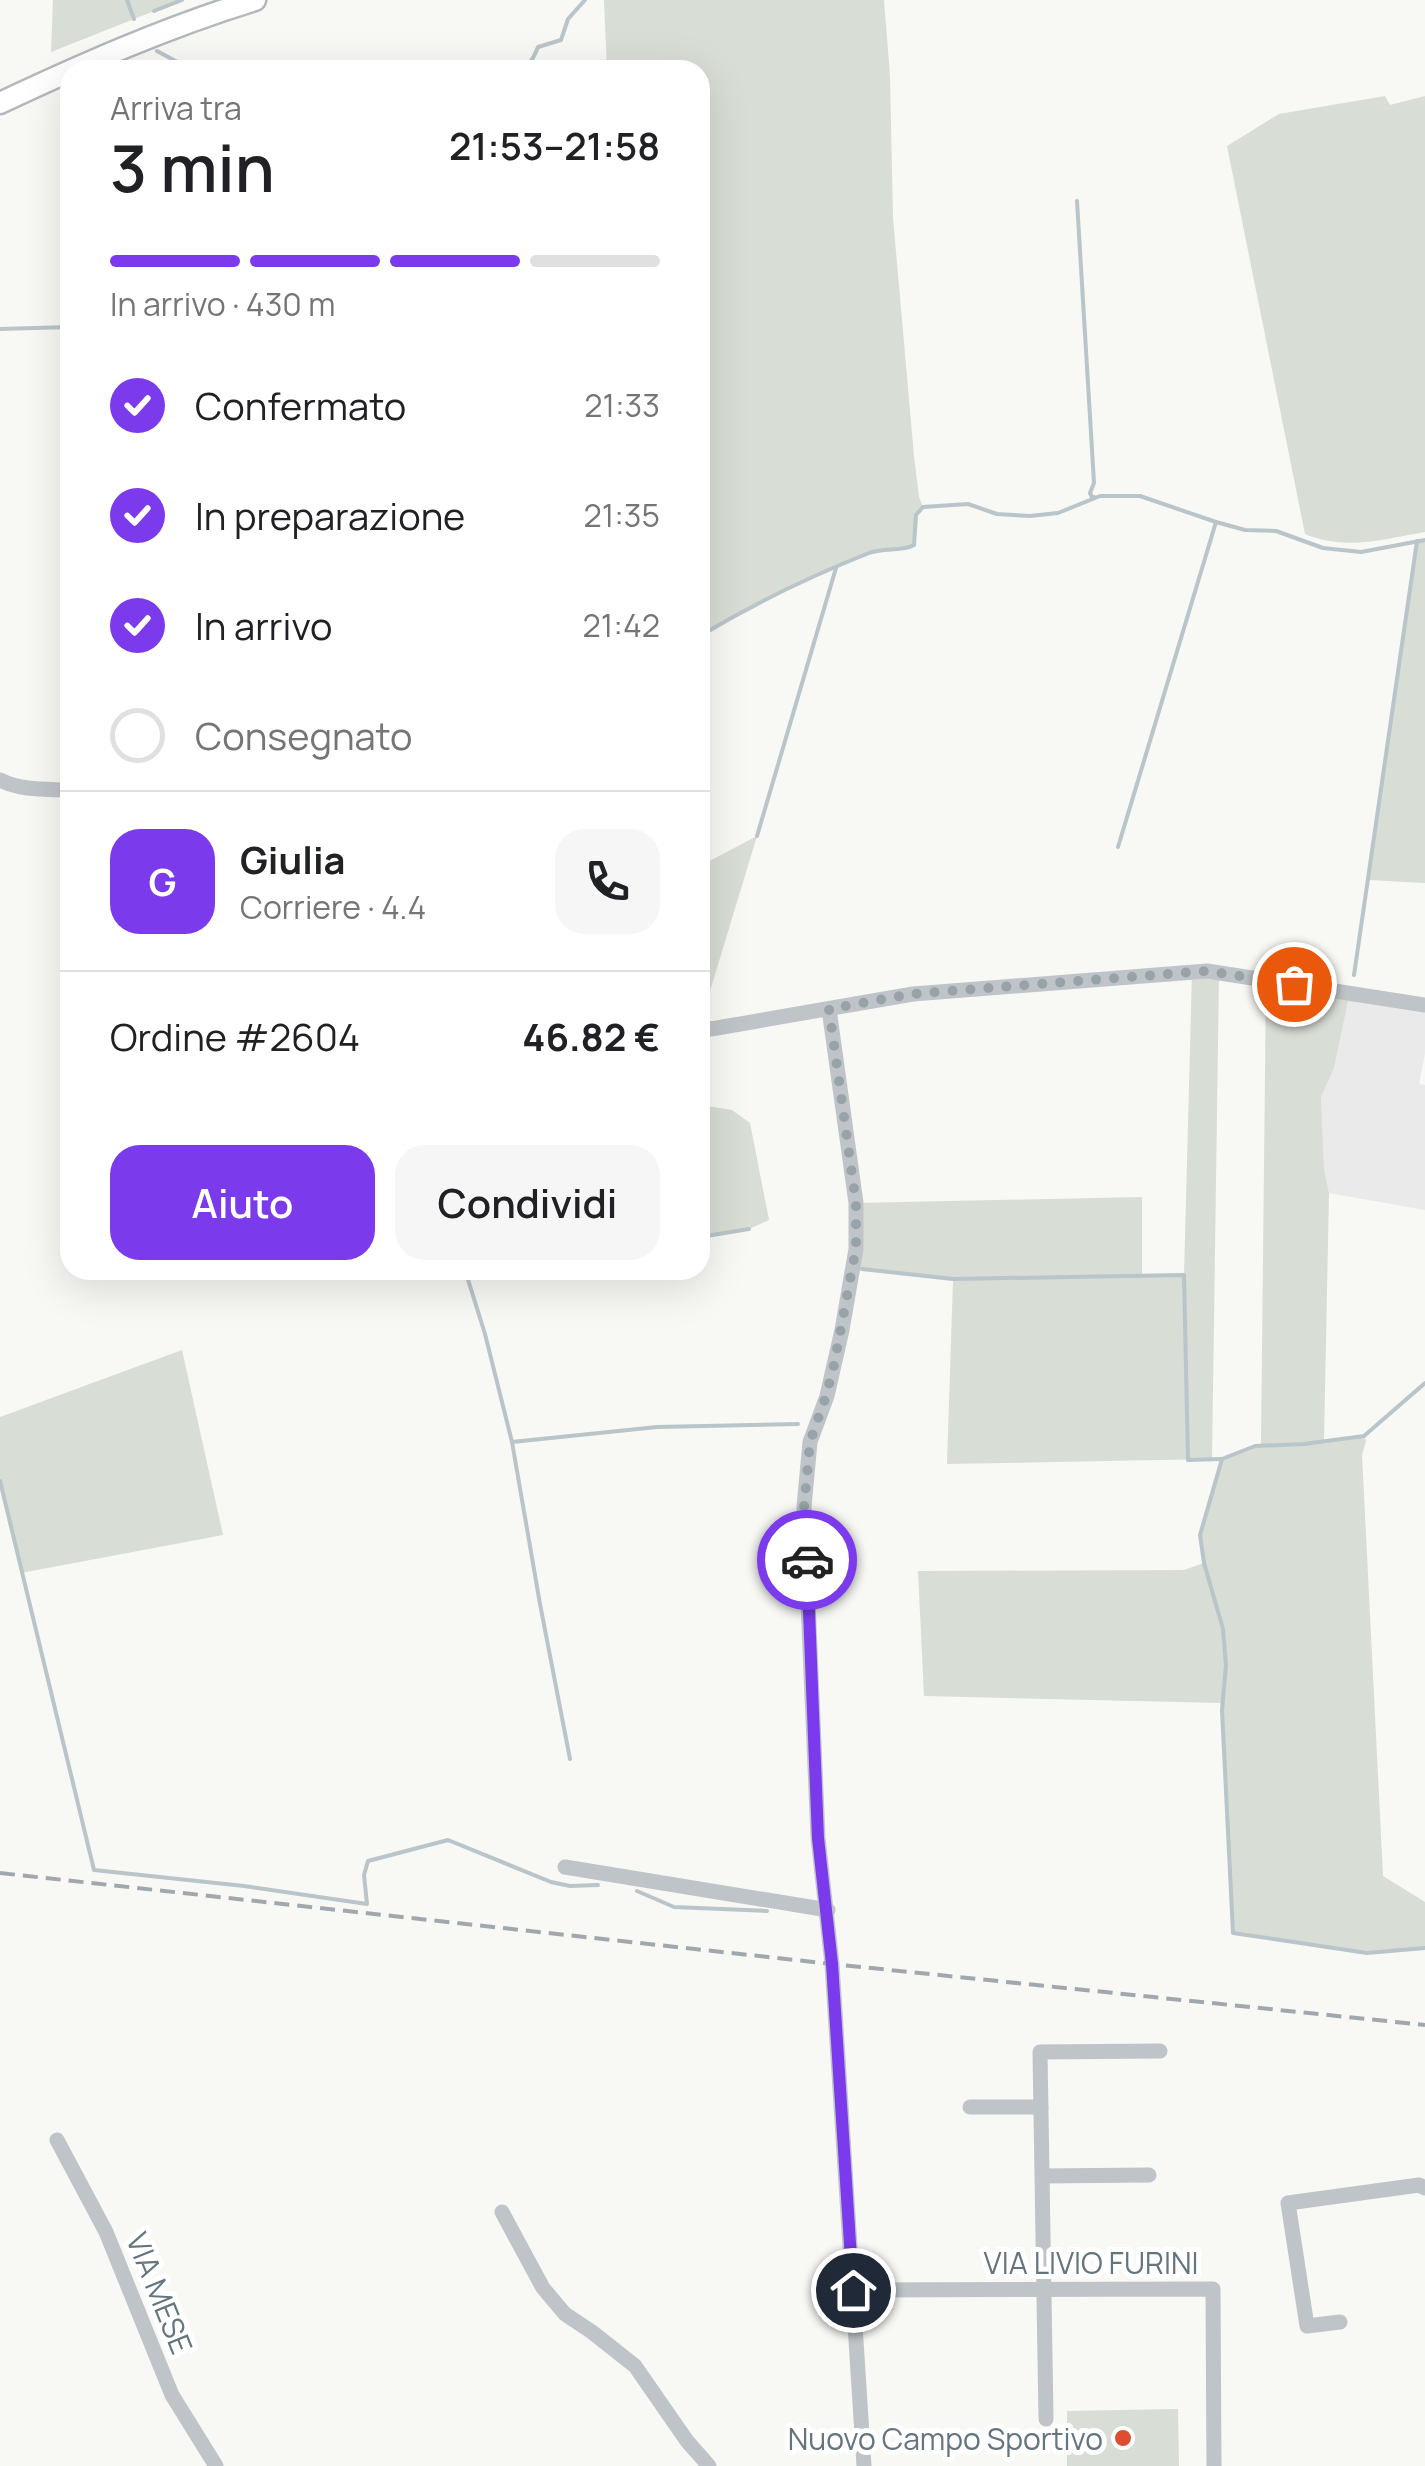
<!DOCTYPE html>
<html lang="it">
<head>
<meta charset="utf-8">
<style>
  body { margin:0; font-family:Manrope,sans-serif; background:#f6f6f6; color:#202124; height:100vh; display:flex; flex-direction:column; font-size:38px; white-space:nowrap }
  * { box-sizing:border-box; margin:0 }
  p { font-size:32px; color:#757577 }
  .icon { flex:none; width:55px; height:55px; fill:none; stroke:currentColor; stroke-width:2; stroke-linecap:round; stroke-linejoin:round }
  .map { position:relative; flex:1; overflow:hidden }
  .panel { position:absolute; left:60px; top:60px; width:650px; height:1220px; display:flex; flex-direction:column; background:#fff; border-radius:30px; box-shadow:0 10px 40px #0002 }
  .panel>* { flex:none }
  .pin { position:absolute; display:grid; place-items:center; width:85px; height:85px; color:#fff; margin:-42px; border:5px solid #fff; border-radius:50%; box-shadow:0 2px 10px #0007 }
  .courier { position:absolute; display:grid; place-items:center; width:100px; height:100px; margin:-50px; border:8px solid #7c3aed; border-radius:50%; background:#fff; color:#222; box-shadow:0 2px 12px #0007 }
  .overview em { font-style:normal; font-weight:600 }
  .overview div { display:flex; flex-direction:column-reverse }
  .overview { display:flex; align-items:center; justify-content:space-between; height:170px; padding:0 50px }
  h1 { font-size:65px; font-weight:600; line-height:75px }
  .bar { display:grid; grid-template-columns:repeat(4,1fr); gap:15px 10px; align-content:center; height:120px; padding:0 50px }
  .bar i { height:12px; border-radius:8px; background:#e0e0e0 }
  .bar .active { background:#7c3aed }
  .bar p { grid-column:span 4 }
  .line { display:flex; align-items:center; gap:25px; padding:0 50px; border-top:2px solid #e0e0e0 }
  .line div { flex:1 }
  .round { display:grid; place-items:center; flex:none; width:105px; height:105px; border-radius:30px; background:#f6f6f6 }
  ol { padding:0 50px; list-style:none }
  li { display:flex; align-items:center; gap:30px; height:110px }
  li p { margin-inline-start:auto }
  li .icon { padding:10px; border-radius:50%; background:#7c3aed; color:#fff; stroke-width:4 }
  li:last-child { color:#757577 }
  li i { width:55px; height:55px; border:5px solid #e0e0e0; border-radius:50% }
  .primary-button { display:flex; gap:20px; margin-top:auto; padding:20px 50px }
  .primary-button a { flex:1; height:115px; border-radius:30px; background:#7c3aed; color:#fff; font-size:40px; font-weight:600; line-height:115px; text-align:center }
  .primary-button a+a { background:#f6f6f6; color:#202124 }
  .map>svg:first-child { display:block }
</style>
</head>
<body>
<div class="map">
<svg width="1425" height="2466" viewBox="0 0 1425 2466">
  <rect width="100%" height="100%" fill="#f8f8f5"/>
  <!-- built -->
  <polygon fill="#e9eae9" points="1350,992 1425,1005 1425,1053 1419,1084 1425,1085 1425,1210 1329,1193 1324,1169 1321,1097 1334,1068"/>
  <!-- green -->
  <g fill="#d8ddd5">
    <polygon points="53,0 182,0 51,52"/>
    <path d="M604 0H884L890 76 893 218 914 456 919 497 923 507 916 515 914 545C902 552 885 547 869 553 811 576 753 604 700 636V70H607Z"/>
    <path d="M1385 96 1390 105 1425 96V532C1384 539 1345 551 1305 534L1227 146 1279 114Z"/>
    <polygon points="1425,540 1425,883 1368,880 1417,541"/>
    <polygon points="757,836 700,1024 700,866"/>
    <polygon points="1192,972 1219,973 1212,1459 947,1464 953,1280 854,1269 856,1203 1142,1197 1142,1275 1184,1275"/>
    <path d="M1266 980 1350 992 1334 1068 1321 1097 1324 1169 1329 1193 1324 1440 1364 1436 1366 1441 1362 1455 1383 1876 1425 1902V1948C1365 1961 1294 1942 1233 1933L1223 1703 924 1696 918 1571 1184 1570 1204 1563 1200 1535 1222 1459 1261 1445Z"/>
    <polygon points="700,1105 732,1110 750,1123 769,1220 749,1229 700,1237"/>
    <polygon points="182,1350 223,1535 21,1573 0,1483 0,1417"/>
    <polygon points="1178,2409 1179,2466 1067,2466 1067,2411"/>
  </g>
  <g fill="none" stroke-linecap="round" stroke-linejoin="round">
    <!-- stream -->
    <g stroke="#b9c5c9" stroke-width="4">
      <polyline points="127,0 134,19"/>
      <polyline points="154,11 182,0"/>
      <polyline points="157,51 181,64 255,66 268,70"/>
      <path d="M510 70C527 68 532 63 538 47L561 40 568 19 585 0"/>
      <polyline points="1077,201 1094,483 1090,493 1092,497 1094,497"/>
      <polyline points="0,329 70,327"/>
      <path d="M700 636C753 604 811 576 869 553 885 547 902 552 914 545L916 515 923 507 968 504 997 514 1030 516 1058 513 1100 496H1140L1216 522 1245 530 1276 531 1323 548 1361 552 1425 540"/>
      <polyline points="757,836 836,568"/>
      <polyline points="1118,847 1216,522"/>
      <polyline points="1354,975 1417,541"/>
      <polyline points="700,1237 749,1229"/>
      <polyline points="862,1269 953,1279 1184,1275 1188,1460 1221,1459"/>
      <polyline points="465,1270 485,1334 512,1442 540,1604 570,1759"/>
      <polyline points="466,1276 505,1270"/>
      <polyline points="1425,1383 1364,1436 1304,1444 1255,1446 1222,1459 1200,1535 1204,1563 1223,1629 1226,1665 1222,1710 1233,1933 1367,1953 1425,1948"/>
      <polyline points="512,1442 657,1427 798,1424"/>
      <polyline points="0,1481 94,1870 244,1886 367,1904 364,1875 368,1861 448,1840 551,1882 570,1886 598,1885"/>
      <polyline points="637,1891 674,1907 767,1911"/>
    </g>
    <defs>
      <path id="major" d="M0 103C83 64 167 27 255 0"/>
    </defs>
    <!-- major casing -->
    <use href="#major" stroke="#b3b8bc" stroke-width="25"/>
    <!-- minor -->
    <g stroke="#bfc4c8" stroke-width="15">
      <path d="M0 780C21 791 47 789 70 790"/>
      <polyline points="829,1009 856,1203 856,1249 842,1330 827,1396 810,1442 804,1507 818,1838 832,1964 864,2466"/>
      <polyline points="700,1027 711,1029 913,994 1207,971 1425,1005"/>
      <polyline points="565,1867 828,1910"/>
      <polyline points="970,2107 1041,2107"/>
      <polyline points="57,2140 106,2232 172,2395 216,2466"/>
      <polyline points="1043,2176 1149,2175"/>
      <polyline points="502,2212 543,2288 565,2314 592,2332 635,2366 687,2441 709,2466"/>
      <polyline points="853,2290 1213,2289 1214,2466"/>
      <polyline points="1340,2322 1307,2326 1288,2203 1419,2185 1425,2188"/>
      <polyline points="1046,2419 1040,2052 1160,2051"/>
    </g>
    <!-- major -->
    <use href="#major" stroke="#fff" stroke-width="20"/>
    <!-- rail -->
    <polyline stroke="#a1a8ad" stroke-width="4" stroke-dasharray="15 8" stroke-linecap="butt" points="0,1873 832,1964 1425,2025"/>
  </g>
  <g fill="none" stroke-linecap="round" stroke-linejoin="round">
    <!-- done -->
    <polyline stroke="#98a3a9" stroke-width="10" stroke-dasharray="0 18" points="807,1560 804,1507 810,1442 826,1396 834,1365 856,1248 856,1203 829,1009 912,994 1206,971 1294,984"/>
    <!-- route -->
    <polyline stroke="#7c3aed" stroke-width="12" points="807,1560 818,1838 832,1964 853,2290"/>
  </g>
  <!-- markers -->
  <circle fill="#de4d2f" stroke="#fff" stroke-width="4" cx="1123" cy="2438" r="10"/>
  <g text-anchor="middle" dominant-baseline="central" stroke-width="10" stroke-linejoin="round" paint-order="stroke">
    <!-- street labels -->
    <g font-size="30" fill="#647580" stroke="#fff">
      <text x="1091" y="2262">VIA LIVIO FURINI</text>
      <text transform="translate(160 2293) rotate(68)">VIA MESE</text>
    </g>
    <!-- poi labels -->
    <g font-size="30" fill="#647580" stroke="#fff" text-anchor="end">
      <text x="1103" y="2438">Nuovo Campo Sportivo</text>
    </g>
  </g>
</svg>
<div class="pin" style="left:1294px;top:984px;background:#ea580c"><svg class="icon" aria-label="bag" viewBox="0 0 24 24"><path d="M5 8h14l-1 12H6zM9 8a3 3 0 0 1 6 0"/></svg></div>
<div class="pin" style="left:853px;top:2290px;background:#1f2937"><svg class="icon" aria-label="home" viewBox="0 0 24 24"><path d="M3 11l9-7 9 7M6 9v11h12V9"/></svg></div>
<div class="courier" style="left:807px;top:1560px"><svg class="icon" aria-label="car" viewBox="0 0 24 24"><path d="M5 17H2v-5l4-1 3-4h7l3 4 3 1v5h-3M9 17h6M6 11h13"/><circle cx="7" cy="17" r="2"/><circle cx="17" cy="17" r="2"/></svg></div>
<section class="panel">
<div class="overview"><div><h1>3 min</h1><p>Arriva tra</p></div><em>21:53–21:58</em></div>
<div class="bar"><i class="active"></i><i class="active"></i><i class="active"></i><i></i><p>In arrivo · 430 m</p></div>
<ol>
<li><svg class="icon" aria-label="check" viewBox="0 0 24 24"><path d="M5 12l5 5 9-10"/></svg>Confermato<p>21:33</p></li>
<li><svg class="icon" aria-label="check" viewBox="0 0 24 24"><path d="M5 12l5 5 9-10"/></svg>In preparazione<p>21:35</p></li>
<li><svg class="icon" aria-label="check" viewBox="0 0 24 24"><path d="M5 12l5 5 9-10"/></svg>In arrivo<p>21:42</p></li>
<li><i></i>Consegnato</li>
</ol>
<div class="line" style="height:180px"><b class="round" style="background:#7c3aed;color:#fff">G</b><div><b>Giulia</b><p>Corriere · 4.4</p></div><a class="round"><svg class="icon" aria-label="phone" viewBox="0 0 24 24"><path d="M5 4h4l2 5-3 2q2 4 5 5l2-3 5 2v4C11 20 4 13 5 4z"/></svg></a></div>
<div class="line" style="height:130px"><div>Ordine #2604</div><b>46.82 €</b></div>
<div class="primary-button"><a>Aiuto</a><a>Condividi</a></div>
</section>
</div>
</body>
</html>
